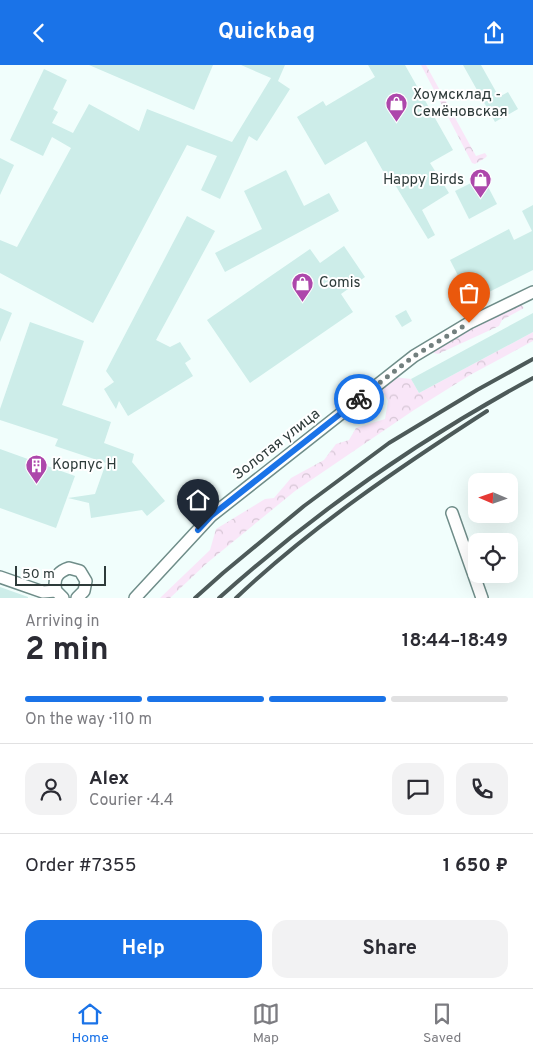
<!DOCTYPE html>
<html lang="en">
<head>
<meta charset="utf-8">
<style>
  body { margin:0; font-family:Overpass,sans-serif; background:#f2f2f3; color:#2b2b33; height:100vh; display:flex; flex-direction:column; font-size:19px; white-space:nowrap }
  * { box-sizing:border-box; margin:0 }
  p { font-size:16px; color:#7c7c81 }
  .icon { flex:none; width:28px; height:28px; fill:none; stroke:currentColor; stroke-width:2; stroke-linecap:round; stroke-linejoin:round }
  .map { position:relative; height:533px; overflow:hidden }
  .side { display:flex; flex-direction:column; background:#fff; flex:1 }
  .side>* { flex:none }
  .needle { width:32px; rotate:272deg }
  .buttons { position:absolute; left:468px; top:408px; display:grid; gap:10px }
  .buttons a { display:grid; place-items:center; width:50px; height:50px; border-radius:10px; background:#fff; box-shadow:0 5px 20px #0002; font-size:25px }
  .scale { position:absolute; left:15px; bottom:12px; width:91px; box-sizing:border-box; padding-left:5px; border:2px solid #2e3b3a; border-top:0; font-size:14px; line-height:18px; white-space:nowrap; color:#2e3b3a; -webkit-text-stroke:4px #fff; paint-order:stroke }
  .pin { position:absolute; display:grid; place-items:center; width:42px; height:42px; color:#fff; margin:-51px -21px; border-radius:50% 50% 50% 0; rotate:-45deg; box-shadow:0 0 5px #0007 }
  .pin .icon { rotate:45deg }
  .courier { position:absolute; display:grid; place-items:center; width:50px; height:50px; margin:-25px; border:4px solid #1a73e8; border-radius:50%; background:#fff; color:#222; box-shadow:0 1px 6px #0007 }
  .summary em { font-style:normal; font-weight:700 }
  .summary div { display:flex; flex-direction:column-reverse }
  .summary { display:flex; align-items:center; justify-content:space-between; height:85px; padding:0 25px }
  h1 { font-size:32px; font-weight:700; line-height:38px }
  .bar { display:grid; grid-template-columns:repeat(4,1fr); gap:8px 5px; align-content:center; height:60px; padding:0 25px }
  .bar i { height:6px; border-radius:4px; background:#e1e1e2 }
  .bar .active { background:#1a73e8 }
  .bar p { grid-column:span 4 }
  .line { display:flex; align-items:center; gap:12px; padding:0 25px; border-top:1px solid #e1e1e2 }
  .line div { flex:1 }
  .round { display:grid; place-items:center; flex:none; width:52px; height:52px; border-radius:15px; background:#f2f2f3 }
  .button { display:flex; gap:10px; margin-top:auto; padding:10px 25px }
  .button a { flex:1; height:58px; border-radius:15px; background:#1a73e8; color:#fff; font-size:20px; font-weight:700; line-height:58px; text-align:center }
  .button a+a { background:#f2f2f3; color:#2b2b33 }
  header { display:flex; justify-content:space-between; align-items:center; height:65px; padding:0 25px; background:#1a73e8; color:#fff; font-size:22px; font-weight:700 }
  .tab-bar { display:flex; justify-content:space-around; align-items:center; height:70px; border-top:1px solid #e1e1e2; background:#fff; font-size:14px; color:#7c7c81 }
  .tab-bar a { display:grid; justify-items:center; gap:2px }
  .tab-bar .active { color:#1a73e8 }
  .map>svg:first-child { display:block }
</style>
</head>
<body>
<header><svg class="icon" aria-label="back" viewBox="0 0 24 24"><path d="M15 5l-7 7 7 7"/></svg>Quickbag<svg class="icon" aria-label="share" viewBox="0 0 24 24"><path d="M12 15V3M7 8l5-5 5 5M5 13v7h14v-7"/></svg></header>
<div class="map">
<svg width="533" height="533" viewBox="0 0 533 533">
  <defs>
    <pattern id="forest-crowns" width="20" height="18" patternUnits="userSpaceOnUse" patternTransform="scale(1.25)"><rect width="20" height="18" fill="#f9e6f8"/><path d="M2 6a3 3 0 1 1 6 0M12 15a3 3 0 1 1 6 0" fill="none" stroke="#d6c6d5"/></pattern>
  </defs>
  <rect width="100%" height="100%" fill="#f1fefc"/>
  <!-- forest -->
  <g fill="url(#forest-crowns)">
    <polygon points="421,0 426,0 476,91 485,88 487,91 485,93 475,99 472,98"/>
    <polygon points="521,239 524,243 502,255 499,261 438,289 427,286 484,254"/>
    <polygon points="533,267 533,276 470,310 414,345 295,426 207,498 170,533 160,533 210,485 216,464 265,434 274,433 291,413 324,395 336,379 349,375 356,363 385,354 388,336 381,323 393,312 411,314 419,328"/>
  </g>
  <!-- building -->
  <g fill="#cdede9">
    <polygon points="89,0 213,0 194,45"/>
    <polygon points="241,0 285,0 278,16 290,24 257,76 249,71 220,134 201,125 217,91 187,80 93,258 0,208 0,175 17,182 71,83 52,72 43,91 10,75 44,4 67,15 53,44 58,47 52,58 73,68 89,39 139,66 147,44 232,77 271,13"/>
    <polygon points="368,0 405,0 453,85 430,98 449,128 422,145 435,170 428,174 394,118 391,120 366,76 325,100 297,52 323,36 326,41 375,12"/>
    <polygon points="463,0 481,0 499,32 508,27 518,44 495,57"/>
    <polygon points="0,93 14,100 0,130"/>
    <polygon points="286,105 304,141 329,128 339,146 225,207 215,188 262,164 244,126"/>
    <polygon points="483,112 497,139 469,154 455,126"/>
    <polygon points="533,140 533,205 471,236 450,195 509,164 514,175 532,166 522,146"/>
    <polygon points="187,151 215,166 156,275 170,282 180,277 191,294 185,298 193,311 128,351 119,336 116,344 104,324 114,317 106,306"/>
    <polygon points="344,181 365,212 341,229 353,247 250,318 207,255 310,184 320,198"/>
    <polygon points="0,243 12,248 0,277"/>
    <polygon points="406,245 412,256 402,262 395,251"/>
    <polygon points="533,248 533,267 419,328 411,314"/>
    <polygon points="30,257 84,276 62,340 111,357 104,378 134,389 132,397 165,436 147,451 142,445 91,453 89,438 68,433 95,429 106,398 55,381 58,374 0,355 0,344"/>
    <polygon points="0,384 75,411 56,463 0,443"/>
    <polygon points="0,522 28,532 28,533 0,533"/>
  </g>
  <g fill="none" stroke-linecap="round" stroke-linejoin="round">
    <defs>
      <g id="street">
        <polyline points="452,448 482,533"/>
        <polyline points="0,512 43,527 56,526"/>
        <path d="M63 533 56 526C53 514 57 507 69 503L80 506 86 516 84 526 77 533"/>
        <polyline points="135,533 211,451 414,291 469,258 533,227"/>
      </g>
    </defs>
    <!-- street casing -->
    <use href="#street" stroke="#6f8d89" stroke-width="14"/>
    <!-- street -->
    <use href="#street" stroke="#fff" stroke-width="11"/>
    <!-- rail -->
    <g stroke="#4d5a59" stroke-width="4">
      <polyline points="195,533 223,508 304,441 389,378 477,325 533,294"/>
      <path d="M219 533C315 447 420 374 533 313"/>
      <path d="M236 533C311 462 400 402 487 346"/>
    </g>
  </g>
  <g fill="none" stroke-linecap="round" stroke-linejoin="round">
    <!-- done -->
    <polyline stroke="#727f7e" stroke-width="5" stroke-dasharray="0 9" points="359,334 414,291 469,258"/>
    <!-- route -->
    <polyline stroke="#1a73e8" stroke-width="6" points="198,465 211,451 359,334"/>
  </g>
  <!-- icons -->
  <defs>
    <symbol id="shop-pin" viewBox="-11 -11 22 30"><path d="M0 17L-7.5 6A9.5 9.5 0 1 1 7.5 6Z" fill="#ad47ab" stroke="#fff"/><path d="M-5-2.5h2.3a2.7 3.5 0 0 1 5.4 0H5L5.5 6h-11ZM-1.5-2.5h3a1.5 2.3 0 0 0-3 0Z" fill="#fff"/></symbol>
    <symbol id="building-pin" viewBox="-11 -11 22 30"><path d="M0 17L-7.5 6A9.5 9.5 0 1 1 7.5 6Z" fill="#ad47ab" stroke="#fff"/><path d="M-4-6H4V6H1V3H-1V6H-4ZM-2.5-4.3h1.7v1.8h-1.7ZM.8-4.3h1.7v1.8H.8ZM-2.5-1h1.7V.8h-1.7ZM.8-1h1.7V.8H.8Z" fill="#fff"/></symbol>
  </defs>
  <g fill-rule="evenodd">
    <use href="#shop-pin" x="384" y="26" width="25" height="34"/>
    <use href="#shop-pin" x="468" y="102" width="25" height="34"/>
    <use href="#shop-pin" x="290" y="206" width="25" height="34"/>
    <use href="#building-pin" x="24" y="388" width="25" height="34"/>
  </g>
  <g text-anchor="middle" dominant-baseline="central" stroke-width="4" stroke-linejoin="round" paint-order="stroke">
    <!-- poi labels -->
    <g font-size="15" fill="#2e3b3a" stroke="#fff" text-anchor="start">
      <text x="413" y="30">Хоумсклад -<tspan x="413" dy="17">Семёновская</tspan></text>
      <text x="464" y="115" text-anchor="end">Happy Birds</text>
      <text x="319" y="218">Comis</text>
      <text x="52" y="400">Корпус Н</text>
    </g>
    <!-- street labels -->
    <g font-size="15" fill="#2e3b3a" stroke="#fff">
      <text transform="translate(277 380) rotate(-38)">Золотая улица</text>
    </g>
  </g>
</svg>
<div class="buttons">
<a><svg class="needle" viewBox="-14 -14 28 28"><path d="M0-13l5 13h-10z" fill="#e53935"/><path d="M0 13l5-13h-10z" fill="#7c7c81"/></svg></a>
<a><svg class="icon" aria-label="locate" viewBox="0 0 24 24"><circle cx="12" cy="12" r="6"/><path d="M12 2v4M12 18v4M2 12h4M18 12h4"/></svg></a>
</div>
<div class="scale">50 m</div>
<div class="pin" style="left:469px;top:258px;background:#ea580c"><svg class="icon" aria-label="bag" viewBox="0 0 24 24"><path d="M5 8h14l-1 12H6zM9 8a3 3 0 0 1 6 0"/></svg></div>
<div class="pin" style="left:198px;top:465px;background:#1f2937"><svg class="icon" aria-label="home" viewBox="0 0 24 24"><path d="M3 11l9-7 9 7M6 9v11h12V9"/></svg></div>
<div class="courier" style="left:359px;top:334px"><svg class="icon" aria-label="bike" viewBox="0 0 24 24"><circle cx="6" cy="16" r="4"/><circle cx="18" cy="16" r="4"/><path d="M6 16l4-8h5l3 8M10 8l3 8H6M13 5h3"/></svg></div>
</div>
<section class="side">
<div class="summary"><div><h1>2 min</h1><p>Arriving in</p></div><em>18:44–18:49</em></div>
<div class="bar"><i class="active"></i><i class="active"></i><i class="active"></i><i></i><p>On the way · 110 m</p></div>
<div class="line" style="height:90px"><a class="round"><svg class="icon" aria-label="person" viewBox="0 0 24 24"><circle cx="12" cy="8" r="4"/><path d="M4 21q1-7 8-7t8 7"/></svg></a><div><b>Alex</b><p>Courier · 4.4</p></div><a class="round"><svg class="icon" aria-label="chat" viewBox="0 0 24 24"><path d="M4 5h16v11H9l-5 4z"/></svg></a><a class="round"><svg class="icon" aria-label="phone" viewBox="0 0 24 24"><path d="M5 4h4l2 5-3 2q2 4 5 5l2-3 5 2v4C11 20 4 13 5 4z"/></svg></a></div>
<div class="line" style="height:65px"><div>Order #7355</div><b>1 650 ₽</b></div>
<div class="button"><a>Help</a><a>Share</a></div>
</section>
<nav class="tab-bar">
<a class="active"><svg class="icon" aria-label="home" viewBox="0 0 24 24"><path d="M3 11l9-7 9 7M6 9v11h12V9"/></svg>Home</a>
<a><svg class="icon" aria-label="map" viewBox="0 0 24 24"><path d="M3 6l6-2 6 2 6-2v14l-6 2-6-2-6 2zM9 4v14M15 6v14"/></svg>Map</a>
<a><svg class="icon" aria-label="saved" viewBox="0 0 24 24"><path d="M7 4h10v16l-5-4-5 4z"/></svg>Saved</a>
</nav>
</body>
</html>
